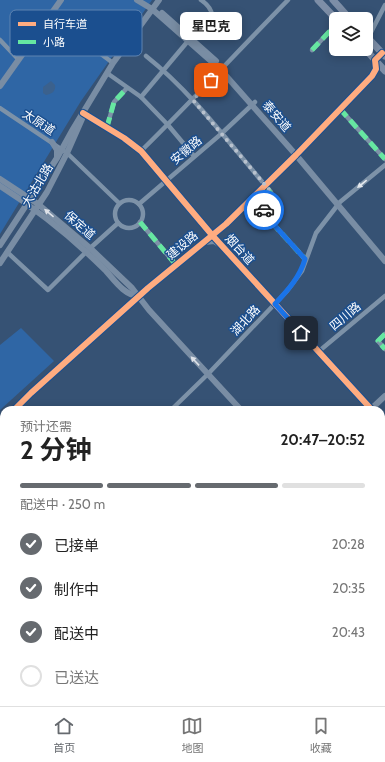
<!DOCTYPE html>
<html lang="zh">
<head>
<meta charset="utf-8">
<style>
  body { margin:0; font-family:Cabin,"Noto Sans SC",sans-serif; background:#f6f6f6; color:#222; height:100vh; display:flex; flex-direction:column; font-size:15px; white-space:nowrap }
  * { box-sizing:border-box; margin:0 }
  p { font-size:13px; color:#767676 }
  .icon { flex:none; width:22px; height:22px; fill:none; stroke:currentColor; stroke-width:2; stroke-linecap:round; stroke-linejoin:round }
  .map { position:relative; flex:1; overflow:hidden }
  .panel { position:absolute; left:0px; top:406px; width:385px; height:300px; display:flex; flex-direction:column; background:#fff; border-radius:12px 12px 0 0; box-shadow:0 2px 10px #0003 }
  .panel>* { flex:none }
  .tools { position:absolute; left:329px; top:12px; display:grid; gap:8px }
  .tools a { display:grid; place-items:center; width:44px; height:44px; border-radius:6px; background:#fff; box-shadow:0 2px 10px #0003; font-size:20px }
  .pin { position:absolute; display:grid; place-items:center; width:34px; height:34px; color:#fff; margin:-17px; border-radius:8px; box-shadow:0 2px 6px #0006 }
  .courier { position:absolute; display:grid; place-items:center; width:40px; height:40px; margin:-20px; border:3px solid #1a73e8; border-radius:50%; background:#fff; color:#222; box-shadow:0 1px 5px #0007 }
  .bubble { position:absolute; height:28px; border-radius:6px; background:#fff; box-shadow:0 2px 10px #0003; font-size:13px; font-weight:700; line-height:28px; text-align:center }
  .overview em { font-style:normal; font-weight:700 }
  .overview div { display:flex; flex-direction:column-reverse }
  .overview { display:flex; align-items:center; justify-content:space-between; height:68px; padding:0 20px }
  h1 { font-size:26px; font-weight:700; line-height:30px }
  .bar { display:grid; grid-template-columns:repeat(4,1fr); gap:6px 4px; align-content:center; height:48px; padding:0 20px }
  .bar i { height:5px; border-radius:3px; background:#e0e0e0 }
  .bar .current { background:#666a6f }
  .bar p { grid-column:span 4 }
  ol { padding:0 20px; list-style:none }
  li { display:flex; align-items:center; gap:12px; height:44px }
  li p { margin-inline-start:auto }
  li .icon { padding:4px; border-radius:50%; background:#666a6f; color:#fff; stroke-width:4 }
  li:last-child { color:#767676 }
  li i { width:22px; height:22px; border:2px solid #e0e0e0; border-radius:50% }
  .dock { display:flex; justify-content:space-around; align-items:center; height:56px; border-top:1px solid #e0e0e0; background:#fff; font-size:11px; color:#767676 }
  .dock a { display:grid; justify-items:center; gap:2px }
  .dock .current { color:#666a6f }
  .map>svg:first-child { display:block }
</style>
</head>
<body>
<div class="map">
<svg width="385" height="706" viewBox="0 0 385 706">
  <rect width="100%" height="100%" fill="#365274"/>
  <!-- green -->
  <g fill="#2f66a5">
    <polygon points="0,0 152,0 81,101 0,234"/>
    <polygon points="21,328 54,361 0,410 0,345"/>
    <polygon points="4,647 4,702 62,702 61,706 0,706 0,649"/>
  </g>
  <!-- water -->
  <path fill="#3b618d" d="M51 81 55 85C56 91 52 94 46 95L43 93V87Z"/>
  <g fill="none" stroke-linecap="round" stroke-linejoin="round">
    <!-- street -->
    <g stroke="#7d92a8" stroke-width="4.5">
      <polyline points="50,16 113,63"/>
      <path d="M191 38 212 15C211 8 207 4 201 0"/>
      <polyline points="368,38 385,5"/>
      <polyline points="0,40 18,59"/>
      <polyline points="312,50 329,32 336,34"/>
      <path d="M146 56C194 94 231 146 271 192L273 199 264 208V214L305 259"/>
      <polyline points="107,73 141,97 168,125 194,156"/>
      <polyline points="141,97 188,41"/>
      <polyline points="0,108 67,153 119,203"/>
      <polyline points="340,109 385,159"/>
      <polyline points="83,113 124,138 141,151 212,235 372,410"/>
      <polyline points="107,127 114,102 127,88"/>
      <path d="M141 151C191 102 239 50 288 0"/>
      <circle cx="129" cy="214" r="14"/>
      <polyline points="139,204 221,134 255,102"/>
      <polyline points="140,222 176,265"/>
      <polyline points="7,252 48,290 87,251 118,223"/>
      <polyline points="385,334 378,341 385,349"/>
      <polyline points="318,352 385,296"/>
      <polyline points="171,410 208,374 287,291 302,271 316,233 340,202 385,165"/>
      <polyline points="381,420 385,424"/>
      <polyline points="0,509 4,512"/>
      <polyline points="0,524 4,527"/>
      <polyline points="0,546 4,542"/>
      <polyline points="0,569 4,565"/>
      <polyline points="381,608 385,604"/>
      <polyline points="381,612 385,616"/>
      <polyline points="381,638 385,643"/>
      <polyline points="381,666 385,670"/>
      <polyline points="381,698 385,692"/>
      <polyline points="304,702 308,706"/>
      <polyline points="172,706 173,702"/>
      <polyline points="329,706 333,702"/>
      <polyline points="374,706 378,702"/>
    </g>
    <!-- secondary -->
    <g stroke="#798da4" stroke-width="6">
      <polyline points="137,0 152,9 220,69 296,155 385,261"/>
      <polyline points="162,13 216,61"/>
      <polyline points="0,86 61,0"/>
      <polyline points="52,142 57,150 57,157"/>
      <polyline points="0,179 38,204 90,248 132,288 149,310 241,410"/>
      <path d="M0 186C38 210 74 239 106 271 114 280 125 296 139 296"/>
      <polyline points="205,242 214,241 222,246"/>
      <polyline points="0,245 57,158 73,129 113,63 159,0"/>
      <polyline points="0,263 47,192 67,153 82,119"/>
      <polyline points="14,410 31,393 148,288 226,224 296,155 372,76 376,69 375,60 382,53"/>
      <polyline points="370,410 385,396"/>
      <polyline points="0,424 4,420"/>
      <polyline points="381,559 385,563"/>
      <polyline points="381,571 385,567"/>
      <polyline points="0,574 4,576"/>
      <polyline points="0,645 4,643"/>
      <polyline points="221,702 228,706"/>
      <polyline points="66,706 67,702"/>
      <polyline points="106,706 107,702"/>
      <polyline points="236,706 240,702"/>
    </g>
    <!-- primary -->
    <g stroke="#7d8ea7" stroke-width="7">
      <polyline points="318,0 336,19"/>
      <polyline points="333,0 350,19"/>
      <polyline points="366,36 385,56"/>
      <polyline points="365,49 385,71"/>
    </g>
    <!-- quiet -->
    <g stroke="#66e7a1" stroke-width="5" stroke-dasharray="10 5" stroke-linecap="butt">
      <polyline points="312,50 329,32 336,34"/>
      <polyline points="340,109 385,159"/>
      <polyline points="107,127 114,102 127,88"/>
      <path d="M265 186C283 206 263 199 264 214L305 259"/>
      <polyline points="140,222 176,265"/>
      <polyline points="385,334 378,341 385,349"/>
      <polyline points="0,509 4,512"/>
      <polyline points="0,524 4,527"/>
      <polyline points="0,546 4,542"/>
      <polyline points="0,569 4,565"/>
      <polyline points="381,608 385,604"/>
      <polyline points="381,612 385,616"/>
      <polyline points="381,638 385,643"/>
      <polyline points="381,666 385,670"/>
      <polyline points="381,698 385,692"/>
      <polyline points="329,706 333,702"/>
      <polyline points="374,706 378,702"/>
    </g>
    <defs>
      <g id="cycleway">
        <polyline points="83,113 124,138 141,151 212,235 372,410"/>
        <polyline points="14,410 31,393 148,288 226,224 296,155 372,76 376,69 375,60 382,53"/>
      </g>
    </defs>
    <!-- cycleway casing -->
    <use href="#cycleway" stroke="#1b4f8f" stroke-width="8"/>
    <!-- cycleway -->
    <use href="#cycleway" stroke="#ffac80" stroke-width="6"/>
  </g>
  <!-- one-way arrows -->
  <defs><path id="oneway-solid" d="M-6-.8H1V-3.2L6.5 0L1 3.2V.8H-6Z"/></defs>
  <use fill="#e5e9ee" href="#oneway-solid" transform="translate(362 184) rotate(141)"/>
  <g fill="#dee2e8">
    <use href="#oneway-solid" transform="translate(49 213) rotate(-140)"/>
    <use href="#oneway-solid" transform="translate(195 361) rotate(-133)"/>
  </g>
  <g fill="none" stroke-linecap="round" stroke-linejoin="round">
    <!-- done -->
    <polyline stroke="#b9c2ce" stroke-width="4" stroke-dasharray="0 7.2" points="211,80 193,100 271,192 273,200 264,210"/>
    <!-- route -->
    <path stroke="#1a73e8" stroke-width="5" d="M264 210 266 216 305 259C300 277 288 290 275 304L301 333"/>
  </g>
  <g text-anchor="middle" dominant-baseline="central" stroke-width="3" stroke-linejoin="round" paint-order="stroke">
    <!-- street labels -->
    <g font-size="12" fill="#fff" stroke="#1b4f8f">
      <text transform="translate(277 116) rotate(49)">泰安道</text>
      <text transform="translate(39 122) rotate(33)">太原道</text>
      <text transform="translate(186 150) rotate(-40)">安徽路</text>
      <text transform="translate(37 185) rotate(-59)">大沽北路</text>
      <text transform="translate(80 225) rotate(41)">保定道</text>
      <text transform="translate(182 245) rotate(-40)">建设路</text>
      <text transform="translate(240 249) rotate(48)">烟台道</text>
      <text transform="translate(345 316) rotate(-40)">四川路</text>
      <text transform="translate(245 320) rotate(-47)">湖北路</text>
    </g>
  </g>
  <!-- legend -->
  <rect x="10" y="10" width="132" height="46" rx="6" fill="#1b4f8f" stroke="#5f84b1" stroke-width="1"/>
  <rect x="18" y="22" width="18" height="4" fill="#ffac80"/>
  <rect x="18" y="40" width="18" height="4" fill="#66e7a1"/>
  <g font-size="11" fill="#fff">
    <text x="43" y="28">自行车道</text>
    <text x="43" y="46">小路</text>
  </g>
</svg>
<div class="tools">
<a><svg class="icon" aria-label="layers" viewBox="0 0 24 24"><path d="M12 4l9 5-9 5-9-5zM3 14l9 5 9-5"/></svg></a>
</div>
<div class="pin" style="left:211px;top:80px;background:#ea580c"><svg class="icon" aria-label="bag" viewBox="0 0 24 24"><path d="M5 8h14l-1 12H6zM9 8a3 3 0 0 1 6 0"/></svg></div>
<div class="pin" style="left:301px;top:333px;background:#1f2937"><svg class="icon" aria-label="home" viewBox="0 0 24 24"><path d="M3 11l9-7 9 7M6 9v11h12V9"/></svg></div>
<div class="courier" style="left:264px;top:210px"><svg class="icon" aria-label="car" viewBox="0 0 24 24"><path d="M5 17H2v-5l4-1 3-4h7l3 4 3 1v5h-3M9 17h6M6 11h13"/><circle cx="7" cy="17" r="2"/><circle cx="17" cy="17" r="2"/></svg></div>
<div class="bubble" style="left:180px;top:12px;width:62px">星巴克</div>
<section class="panel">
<div class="overview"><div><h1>2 分钟</h1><p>预计还需</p></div><em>20:47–20:52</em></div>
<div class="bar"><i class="current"></i><i class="current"></i><i class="current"></i><i></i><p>配送中 · 250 m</p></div>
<ol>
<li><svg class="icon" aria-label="check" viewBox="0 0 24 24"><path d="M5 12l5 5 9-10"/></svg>已接单<p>20:28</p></li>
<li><svg class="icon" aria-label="check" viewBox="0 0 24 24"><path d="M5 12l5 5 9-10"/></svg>制作中<p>20:35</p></li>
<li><svg class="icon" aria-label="check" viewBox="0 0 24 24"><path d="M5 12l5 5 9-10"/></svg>配送中<p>20:43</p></li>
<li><i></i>已送达</li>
</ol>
</section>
</div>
<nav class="dock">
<a class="current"><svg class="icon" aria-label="home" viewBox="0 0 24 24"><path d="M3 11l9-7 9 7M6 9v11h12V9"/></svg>首页</a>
<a><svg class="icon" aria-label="map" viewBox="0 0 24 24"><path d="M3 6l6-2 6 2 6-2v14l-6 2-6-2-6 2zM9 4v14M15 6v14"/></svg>地图</a>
<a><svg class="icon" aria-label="saved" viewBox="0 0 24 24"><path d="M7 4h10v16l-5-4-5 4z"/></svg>收藏</a>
</nav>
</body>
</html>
